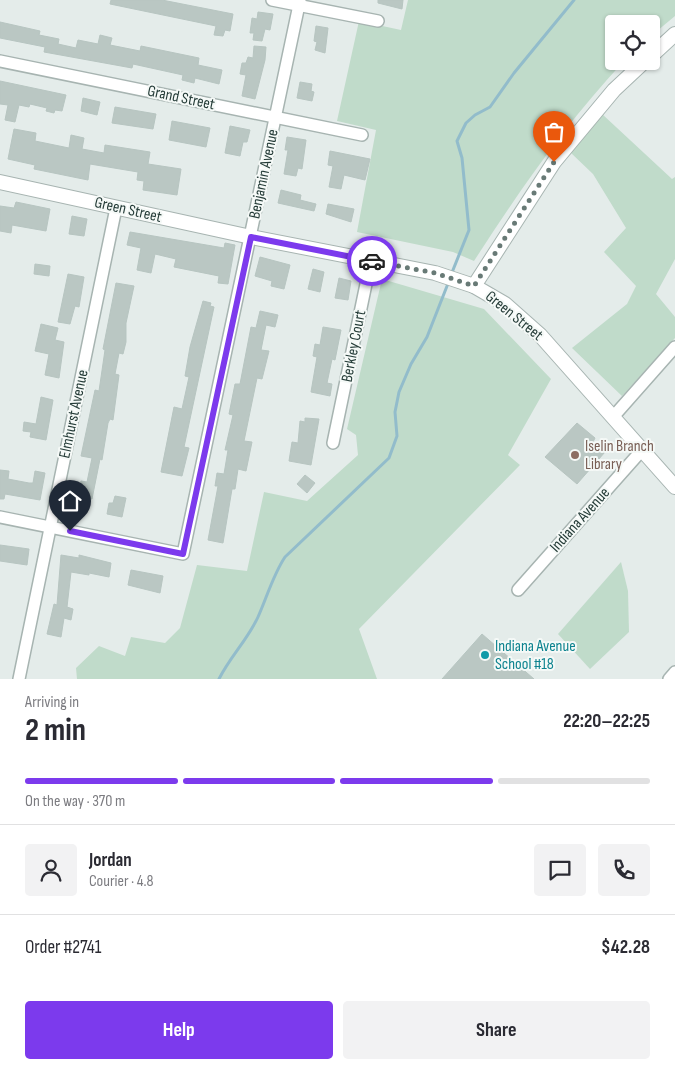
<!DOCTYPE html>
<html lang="en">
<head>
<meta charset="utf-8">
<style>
  body { margin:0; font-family:"Sofia Sans Condensed",sans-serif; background:#f2f2f3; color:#2b2b33; height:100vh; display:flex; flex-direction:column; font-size:19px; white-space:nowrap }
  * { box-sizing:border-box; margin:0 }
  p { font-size:16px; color:#7c7c81 }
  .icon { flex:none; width:28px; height:28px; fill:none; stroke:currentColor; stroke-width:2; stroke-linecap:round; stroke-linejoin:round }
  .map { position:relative; height:679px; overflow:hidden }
  .drawer { display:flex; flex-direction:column; background:#fff; flex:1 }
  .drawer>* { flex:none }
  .buttons { position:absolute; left:605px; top:15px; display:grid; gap:10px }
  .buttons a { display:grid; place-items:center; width:55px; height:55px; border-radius:5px; background:#fff; box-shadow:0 1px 4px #0004; font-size:25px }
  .pin { position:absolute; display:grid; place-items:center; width:42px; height:42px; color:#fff; margin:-51px -21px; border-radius:50% 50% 50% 0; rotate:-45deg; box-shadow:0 0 5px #0007 }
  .pin .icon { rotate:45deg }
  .courier { position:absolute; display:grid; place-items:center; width:50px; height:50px; margin:-25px; border:4px solid #7c3aed; border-radius:50%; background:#fff; color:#222; box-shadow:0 1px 6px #0007 }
  .head em { font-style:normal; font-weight:700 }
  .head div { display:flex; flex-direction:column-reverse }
  .head { display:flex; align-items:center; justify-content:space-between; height:85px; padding:0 25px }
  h1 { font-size:32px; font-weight:700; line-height:38px }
  .bar { display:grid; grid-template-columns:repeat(4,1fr); gap:8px 5px; align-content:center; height:60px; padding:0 25px }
  .bar i { height:6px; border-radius:4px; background:#e1e1e2 }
  .bar .on { background:#7c3aed }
  .bar p { grid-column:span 4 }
  .line { display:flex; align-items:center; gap:12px; padding:0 25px; border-top:1px solid #e1e1e2 }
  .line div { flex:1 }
  .round { display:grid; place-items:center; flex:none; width:52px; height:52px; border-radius:5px; background:#f2f2f3 }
  .button { display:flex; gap:10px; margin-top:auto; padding:10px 25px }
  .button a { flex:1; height:58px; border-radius:5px; background:#7c3aed; color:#fff; font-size:20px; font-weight:700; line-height:58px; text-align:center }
  .button a+a { background:#f2f2f3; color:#2b2b33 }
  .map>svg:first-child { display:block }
</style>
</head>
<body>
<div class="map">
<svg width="675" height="679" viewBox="0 0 675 679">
  <rect width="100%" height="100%" fill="#e4ecea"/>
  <!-- green -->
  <g fill="#c0dbca">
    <path d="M408 0H675V16L651 36V24H614V61H624C566 123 520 190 474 261L453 252 357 232 376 130 337 121 359 21 401 30Z"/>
    <polygon points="602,114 672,179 675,177 675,259 656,294 675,317 675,338 622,396 572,348 627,304 636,286 604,252 626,228 593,174 570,152"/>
    <polygon points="382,279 484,309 551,379 508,455 520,465 359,629 377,679 77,679 76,668 99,646 125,656 131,637 165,643 180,628 197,565 247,571 264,492 307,501 358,455 356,435 347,429"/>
    <polygon points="621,562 628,591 629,632 590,669 558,634"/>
  </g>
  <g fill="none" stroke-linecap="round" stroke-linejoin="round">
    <!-- stream -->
    <g stroke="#92bccb" stroke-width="3">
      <polyline points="451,275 469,230 462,158 457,141 466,123 475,115 490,107 514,73 574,0"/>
      <path d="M219 679C230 657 248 639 258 617 267 597 273 575 285 557L389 458 397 436 395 412 399 392 411 364 427 337 449 281"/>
    </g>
  </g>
  <!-- building -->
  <g fill="#bac7c3" stroke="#b7c5c1">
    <polygon points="111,0 162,0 233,14 230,31 225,30 223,36 214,35 216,26 110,4"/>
    <polygon points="378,0 403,0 402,9 378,3"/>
    <polygon points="258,12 273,14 270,30 265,29 262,41 253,40 254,33 250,33 252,18 257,19"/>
    <polygon points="0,22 40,31 39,35 59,39 58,44 76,48 78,40 98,44 100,35 112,38 110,45 140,51 141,46 199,58 198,65 222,70 219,84 195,78 194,83 182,80 183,75 133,64 132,68 44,52 45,47 0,38"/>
    <polygon points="316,26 328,28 325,53 315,50 317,42 314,41"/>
    <polygon points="254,46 266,47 265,60 255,99 242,96 246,75 240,74 242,63 246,63 248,57 253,58"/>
    <polygon points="0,81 66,95 62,111 55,110 54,113 46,111 47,108 30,104 29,107 19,105 15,122 5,120 8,105 0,104"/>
    <polygon points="300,82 312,84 311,91 314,92 312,101 297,98"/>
    <polygon points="83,98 100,102 97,115 81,111"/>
    <polygon points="115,107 156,114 153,129 112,123"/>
    <polygon points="172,121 210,128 206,147 169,140"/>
    <polygon points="230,126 250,130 247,142 243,142 240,156 225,153"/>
    <polygon points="14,129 36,133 35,141 69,148 71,135 84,138 82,149 104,153 105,145 150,152 148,164 181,169 177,195 143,190 144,181 137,180 138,172 90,164 88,180 34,169 35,165 8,159"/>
    <polygon points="287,137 306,140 302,169 298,168 296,176 284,174 288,150 285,150"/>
    <polygon points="330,151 370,159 365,180 344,175 341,189 329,187 333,166 328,165"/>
    <polygon points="281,190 301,195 300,200 316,204 314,211 278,203"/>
    <polygon points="16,202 50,209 46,231 12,225 11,233 0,231 0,206 14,208"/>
    <polygon points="328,204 354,209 351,222 326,214"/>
    <polygon points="72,216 87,219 84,236 69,234"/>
    <polygon points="130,232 224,248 225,243 235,245 228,284 218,283 219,276 174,267 176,259 155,254 151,273 137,270 141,248 127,245"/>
    <polygon points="260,257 290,265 284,289 271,286 272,281 255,276"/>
    <polygon points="35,264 50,266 49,276 34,274"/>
    <polygon points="313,269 324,272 320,292 308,289"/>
    <polygon points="68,274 84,277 79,307 75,306 70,324 58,322"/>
    <polygon points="339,278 351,281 348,300 335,298"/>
    <polygon points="116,283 134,286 126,323 126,342 123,354 119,353 115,374 119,375 113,420 110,419 108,423 102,460 100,459 92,499 78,496 81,481 87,482 92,458 81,456 95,390 99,391 105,350 103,349"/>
    <polygon points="203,301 211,303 210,306 214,307 184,447 189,448 182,476 161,472 174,407 182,409 189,377 185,376 190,347"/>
    <polygon points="260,311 278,315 275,327 266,325 261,350 269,351 262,379 257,378 244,441 252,442 246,471 238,469 235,489 232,489 223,543 208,540 218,486 215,486 217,473 224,474 228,450 225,450 233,415 229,414 235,384 240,384 251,327 256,328"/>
    <polygon points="41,324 58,328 55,340 64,342 59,378 45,375 49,354 35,351"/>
    <polygon points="323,327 341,330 335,360 332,359 327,383 332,384 330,396 311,392 317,357 313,356 315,344 320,345"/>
    <polygon points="41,397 53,400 46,440 30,437 31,432 23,431 24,422 36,424"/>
    <polygon points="305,418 319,419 311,465 289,461 292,442 298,443 300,421 305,422"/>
    <polygon points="577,423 595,438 593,442 605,452 577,484 545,457"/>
    <polygon points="0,470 9,471 8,479 29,483 33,483 35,471 45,473 40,500 5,494 4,499 0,499"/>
    <polygon points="305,475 315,483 307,493 297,484"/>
    <polygon points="115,496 126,498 122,517 107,514 109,503 113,503"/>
    <polygon points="0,545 29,549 27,565 0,561"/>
    <polygon points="61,555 79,558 79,555 111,563 109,577 89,573 89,575 71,572 67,607 73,609 71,620 64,618 61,637 47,634 54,604 57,605"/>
    <polygon points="131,570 163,576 160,593 128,585"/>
    <polygon points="482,634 534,679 442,679"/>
  </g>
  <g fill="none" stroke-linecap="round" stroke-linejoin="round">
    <defs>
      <g id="minor">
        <polyline points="272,0 378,21"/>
        <polyline points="0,61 362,135"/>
        <polyline points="613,417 675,347"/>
        <polyline points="333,443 371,260"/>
        <polyline points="0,517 183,554 300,0"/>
        <polyline points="518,590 642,450"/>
        <polyline points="19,679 116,208"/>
        <polyline points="669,679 675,672"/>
      </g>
      <g id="tertiary">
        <polyline points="651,56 675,34"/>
        <polyline points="0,182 251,237 435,273 474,286 505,304 540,335 675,487"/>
        <polyline points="474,286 554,162 614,90 645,61"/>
      </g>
    </defs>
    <!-- minor casing -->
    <use href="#minor" stroke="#a7b4b1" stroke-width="14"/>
    <!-- tertiary casing -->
    <use href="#tertiary" stroke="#a7b4b1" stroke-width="16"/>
    <!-- minor -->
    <use href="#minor" stroke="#fff" stroke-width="11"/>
    <!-- tertiary -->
    <use href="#tertiary" stroke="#fff" stroke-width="14"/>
  </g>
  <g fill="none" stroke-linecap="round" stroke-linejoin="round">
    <!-- done -->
    <polyline stroke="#687a76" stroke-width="5" stroke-dasharray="0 9" points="372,261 435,273 474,286 554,162"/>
    <!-- route -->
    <polyline stroke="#7c3aed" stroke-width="6" points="70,531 183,554 251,237 372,261"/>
  </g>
  <!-- markers -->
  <circle fill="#8d6e63" stroke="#f5f9f7" stroke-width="2" cx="575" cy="455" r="5"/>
  <circle fill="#0f9aa8" stroke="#f5f9f7" stroke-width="2" cx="485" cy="655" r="5"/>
  <g text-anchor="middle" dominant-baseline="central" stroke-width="4" stroke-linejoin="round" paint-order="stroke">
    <!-- street labels -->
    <g font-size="16" fill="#253c38" stroke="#f5f9f7">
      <text transform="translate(181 98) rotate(12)">Grand Street</text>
      <text transform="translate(264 174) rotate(-78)">Benjamin Avenue</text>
      <text transform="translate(128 210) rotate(13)">Green Street</text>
      <text transform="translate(514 316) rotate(39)">Green Street</text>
      <text transform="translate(354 346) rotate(-79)">Berkley Court</text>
      <text transform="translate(74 414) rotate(-78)">Elmhurst Avenue</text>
      <text transform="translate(580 520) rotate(-48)">Indiana Avenue</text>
    </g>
    <!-- education labels -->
    <g font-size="16" fill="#785e54" stroke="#f5f9f7" text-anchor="start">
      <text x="585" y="446">Iselin Branch<tspan x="585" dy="18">Library</tspan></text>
    </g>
    <!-- culture labels -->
    <g font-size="16" fill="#0d838f" stroke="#f5f9f7" text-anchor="start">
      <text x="495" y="646">Indiana Avenue<tspan x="495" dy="18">School #18</tspan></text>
    </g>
  </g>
</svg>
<div class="buttons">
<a><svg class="icon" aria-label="locate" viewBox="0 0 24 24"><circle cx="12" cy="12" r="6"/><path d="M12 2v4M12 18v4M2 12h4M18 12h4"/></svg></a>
</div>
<div class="pin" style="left:554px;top:162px;background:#ea580c"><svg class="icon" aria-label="bag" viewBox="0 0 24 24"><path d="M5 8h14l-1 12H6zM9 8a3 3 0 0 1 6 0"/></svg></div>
<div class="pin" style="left:70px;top:531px;background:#1f2937"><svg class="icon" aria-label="home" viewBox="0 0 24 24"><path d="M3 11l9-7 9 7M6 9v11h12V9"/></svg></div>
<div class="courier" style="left:372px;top:261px"><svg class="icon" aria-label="car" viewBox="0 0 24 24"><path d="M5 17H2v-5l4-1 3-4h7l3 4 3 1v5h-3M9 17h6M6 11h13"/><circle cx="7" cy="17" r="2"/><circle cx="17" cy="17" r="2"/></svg></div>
</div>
<section class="drawer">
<div class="head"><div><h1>2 min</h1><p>Arriving in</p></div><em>22:20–22:25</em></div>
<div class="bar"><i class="on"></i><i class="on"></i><i class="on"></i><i></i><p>On the way · 370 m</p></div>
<div class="line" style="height:90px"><a class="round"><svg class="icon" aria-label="person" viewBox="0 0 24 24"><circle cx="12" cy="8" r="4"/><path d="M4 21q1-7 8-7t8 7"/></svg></a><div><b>Jordan</b><p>Courier · 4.8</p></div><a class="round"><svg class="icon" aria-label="chat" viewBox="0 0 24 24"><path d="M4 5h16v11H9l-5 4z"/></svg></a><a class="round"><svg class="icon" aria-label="phone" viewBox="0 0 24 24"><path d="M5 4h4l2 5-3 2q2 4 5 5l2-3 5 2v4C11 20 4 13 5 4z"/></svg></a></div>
<div class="line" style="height:65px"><div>Order #2741</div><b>$42.28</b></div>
<div class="button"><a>Help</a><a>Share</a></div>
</section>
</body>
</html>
